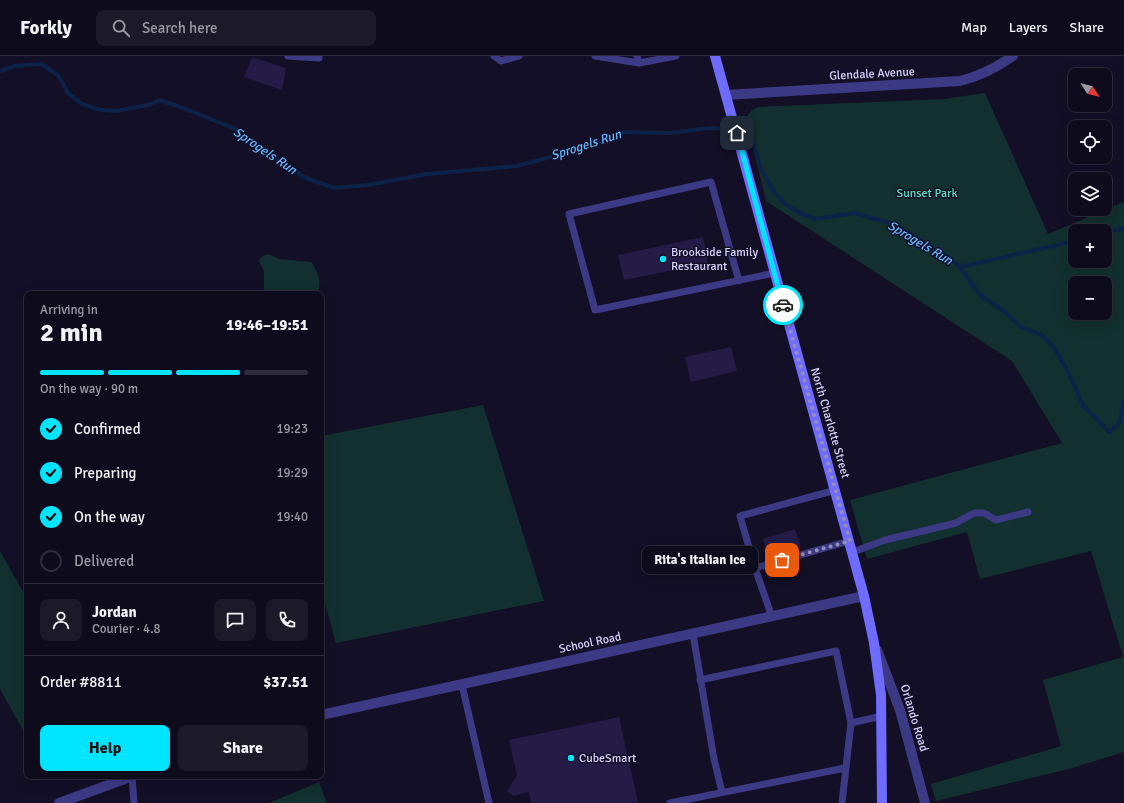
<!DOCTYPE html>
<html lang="en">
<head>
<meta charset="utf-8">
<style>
  body { margin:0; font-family:Signika,sans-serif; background:#1c1929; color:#f1f3f6; height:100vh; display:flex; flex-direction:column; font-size:15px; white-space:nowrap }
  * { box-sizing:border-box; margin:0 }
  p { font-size:13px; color:#9b9ba3 }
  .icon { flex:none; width:22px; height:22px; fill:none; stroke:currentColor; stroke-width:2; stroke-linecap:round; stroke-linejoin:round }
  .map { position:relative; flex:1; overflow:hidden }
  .panel { position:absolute; left:24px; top:235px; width:300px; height:488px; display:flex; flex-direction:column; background:#0e0b1c; border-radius:8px; box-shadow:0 4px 16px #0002,0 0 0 1px #2e2b3b }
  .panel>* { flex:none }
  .needle { width:26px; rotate:126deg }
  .fabs { position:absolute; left:1068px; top:12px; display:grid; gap:8px }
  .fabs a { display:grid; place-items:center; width:44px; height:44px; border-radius:8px; background:#0e0b1c; box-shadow:0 4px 16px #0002,0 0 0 1px #2e2b3b; font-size:20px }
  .pin { position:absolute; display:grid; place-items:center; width:34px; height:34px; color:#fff; margin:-17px; border-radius:8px; box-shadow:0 2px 6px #0006 }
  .courier { position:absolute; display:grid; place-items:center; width:40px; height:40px; margin:-20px; border:3px solid #00e5ff; border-radius:50%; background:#fff; color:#222; box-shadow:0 1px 5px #0007 }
  .bubble { position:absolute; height:28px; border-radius:8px; background:#0e0b1c; box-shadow:0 4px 16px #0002,0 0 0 1px #2e2b3b; font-size:13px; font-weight:700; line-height:28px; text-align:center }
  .overview em { font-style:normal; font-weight:700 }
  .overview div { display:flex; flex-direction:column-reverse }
  .overview { display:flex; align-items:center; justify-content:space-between; height:68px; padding:0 16px }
  h1 { font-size:26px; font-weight:700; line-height:30px }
  .bar { display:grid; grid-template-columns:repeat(4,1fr); gap:6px 4px; align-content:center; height:48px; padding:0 16px }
  .bar i { height:5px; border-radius:3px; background:#2e2b3b }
  .bar .selected { background:#00e5ff }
  .bar p { grid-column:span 4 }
  .line { display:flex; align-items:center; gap:10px; padding:0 16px; border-top:1px solid #2e2b3b }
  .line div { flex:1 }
  .round { display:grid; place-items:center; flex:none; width:42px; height:42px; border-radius:8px; background:#1c1929 }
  ol { padding:0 16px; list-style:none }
  li { display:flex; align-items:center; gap:12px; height:44px }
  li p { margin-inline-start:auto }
  li .icon { padding:4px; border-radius:50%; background:#00e5ff; color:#111; stroke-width:4 }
  li:last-child { color:#9b9ba3 }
  li i { width:22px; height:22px; border:2px solid #2e2b3b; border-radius:50% }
  .cta { display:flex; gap:8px; margin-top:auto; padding:8px 16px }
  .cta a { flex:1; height:46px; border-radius:8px; background:#00e5ff; color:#111; font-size:16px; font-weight:700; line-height:46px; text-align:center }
  .cta a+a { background:#1c1929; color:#f1f3f6 }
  header { display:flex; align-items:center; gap:24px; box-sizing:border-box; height:56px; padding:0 20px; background:#0e0b1c; border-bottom:1px solid #2e2b3b }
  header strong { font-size:19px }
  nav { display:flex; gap:22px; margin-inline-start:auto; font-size:14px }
  .search { width:280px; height:36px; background:#1c1929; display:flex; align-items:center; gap:10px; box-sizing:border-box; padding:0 14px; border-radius:8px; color:#9b9ba3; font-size:15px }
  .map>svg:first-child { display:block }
</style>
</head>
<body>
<header>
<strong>Forkly</strong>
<div class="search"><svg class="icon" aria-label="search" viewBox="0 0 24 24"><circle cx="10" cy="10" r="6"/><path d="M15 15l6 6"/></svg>Search here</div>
<nav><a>Map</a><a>Layers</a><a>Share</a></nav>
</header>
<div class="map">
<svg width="1124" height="747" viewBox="0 0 1124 747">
  <rect width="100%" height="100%" fill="#130f26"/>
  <!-- green -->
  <g fill="#12302f" fill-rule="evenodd">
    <path d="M985 37 1048 178 1124 146V696L1069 713 936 745 931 728 1061 690 1043 624 1123 601 1091 495 980 523 967 476 867 503 850 444 1062 387 1012 305 766 145 746 63C749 56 752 53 759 51L944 43ZM1075 175H1105V205H1075ZM1075 227H1105V257H1075Z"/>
    <path d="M267 198 274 200 278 203 311 206C319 217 321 225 318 238H264V215L259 205 261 201Z"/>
    <polygon points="483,349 544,545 336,587 321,534 321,380"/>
    <polygon points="0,495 27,543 27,681 0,633"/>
    <polygon points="319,726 327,747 269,747"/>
  </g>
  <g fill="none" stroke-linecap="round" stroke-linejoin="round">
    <!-- stream -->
    <g stroke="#0c2248" stroke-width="4">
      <polyline points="0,15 15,10 41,8 58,19 68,37 82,48 101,54 116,55 148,49 160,44 191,55 233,72 304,121 334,132 368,129 427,118 517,110 587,91 624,76 670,77 710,72 744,73 751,78 761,114 775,137 785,148 802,158 816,163 854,157 894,168 945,199 960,211 980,239 1004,255 1021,271 1042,279 1054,291 1067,314 1083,349 1109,376 1119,368 1124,346"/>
      <polyline points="1105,176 1124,173"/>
      <polyline points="960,211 1062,188 1075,183"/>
    </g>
  </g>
  <!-- building -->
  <g fill="#241b47">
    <polygon points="252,1 286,12 282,34 244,21"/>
    <polygon points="703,181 708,207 624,224 618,199"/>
    <polygon points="731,291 737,315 691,326 685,301"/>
    <polygon points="795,473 801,490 768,500 763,483"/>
    <polygon points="619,661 638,747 531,747 529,736 514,740 507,735 517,719 509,684"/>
  </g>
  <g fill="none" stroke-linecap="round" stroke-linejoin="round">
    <!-- lane -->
    <g stroke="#3d3a85" stroke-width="7">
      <polyline points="288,0 319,2"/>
      <polyline points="494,0 501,5 519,0"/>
      <polyline points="595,0 639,7"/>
      <polyline points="637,0 639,7 676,0"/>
      <polyline points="739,225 711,126 569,158 595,254 775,217"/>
      <polyline points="853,496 885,484 956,467 974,457 984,457 996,464 1028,456"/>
      <polyline points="755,512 849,485"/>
      <polyline points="772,561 755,512 740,460 836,434"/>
      <polyline points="693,578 714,703 722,736"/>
      <polyline points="700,624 836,595 851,667 882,660"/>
      <polyline points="462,629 489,747"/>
      <polyline points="132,720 134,747"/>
      <polyline points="670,747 845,712"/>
      <polyline points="842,747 851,667"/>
    </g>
    <!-- street -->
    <g stroke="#3d3a85" stroke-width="10">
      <path d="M726 39 960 25C981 20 996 12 1013 0"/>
      <polyline points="877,594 900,654 925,747"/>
      <polyline points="321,659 864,540"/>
      <polyline points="59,747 133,720"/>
    </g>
    <!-- secondary -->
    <polyline stroke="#6f6bff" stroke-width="10" points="715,0 864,540 874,587 881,639 882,747"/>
  </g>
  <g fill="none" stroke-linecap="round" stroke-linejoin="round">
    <!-- done -->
    <polyline stroke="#948fb3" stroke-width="4" stroke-dasharray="0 7.2" points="782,504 850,485 783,249"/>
    <!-- route -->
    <polyline stroke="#00e5ff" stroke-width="5" points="737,77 783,249"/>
  </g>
  <!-- markers -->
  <g fill="#00e5ff" stroke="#130f26" stroke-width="1.5">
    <circle cx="663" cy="203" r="4"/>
    <circle cx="571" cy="702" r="4"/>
  </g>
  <g text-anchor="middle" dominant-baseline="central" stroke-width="3" stroke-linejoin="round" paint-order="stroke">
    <!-- street labels -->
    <g font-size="12" fill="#d9d4ff" stroke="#130f26">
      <text transform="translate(872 18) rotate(-3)">Glendale Avenue</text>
      <text transform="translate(830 367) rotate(74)">North Charlotte Street</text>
      <text transform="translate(590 587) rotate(-12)">School Road</text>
      <text transform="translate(914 662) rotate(73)">Orlando Road</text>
    </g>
    <!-- park labels -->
    <g font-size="12" fill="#5fe0c0" stroke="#130f26">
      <text x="927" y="137">Sunset Park</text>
    </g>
    <!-- poi labels -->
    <g font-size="12" fill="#d9d4ff" stroke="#130f26" text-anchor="start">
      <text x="671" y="196">Brookside Family<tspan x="671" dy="14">Restaurant</tspan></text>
      <text x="579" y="702">CubeSmart</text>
    </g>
    <!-- water labels -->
    <g font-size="13" font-style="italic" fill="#62b6ff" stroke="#130f26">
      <text transform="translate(586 89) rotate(-18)">Sprogels Run</text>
      <text transform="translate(265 95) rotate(34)">Sprogels Run</text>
      <text transform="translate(920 187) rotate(31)">Sprogels Run</text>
    </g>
  </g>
</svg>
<div class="fabs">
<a><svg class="needle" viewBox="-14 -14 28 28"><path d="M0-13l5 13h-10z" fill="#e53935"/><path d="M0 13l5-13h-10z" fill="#9b9ba3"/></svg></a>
<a><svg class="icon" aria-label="locate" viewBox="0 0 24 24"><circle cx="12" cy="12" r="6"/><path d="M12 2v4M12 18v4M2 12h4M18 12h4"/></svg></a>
<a><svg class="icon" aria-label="layers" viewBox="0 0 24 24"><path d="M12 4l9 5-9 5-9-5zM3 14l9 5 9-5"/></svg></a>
<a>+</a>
<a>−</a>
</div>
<div class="pin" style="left:782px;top:504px;background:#ea580c"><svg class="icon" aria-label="bag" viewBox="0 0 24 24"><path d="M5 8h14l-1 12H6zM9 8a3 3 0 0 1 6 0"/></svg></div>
<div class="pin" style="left:737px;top:77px;background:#1f2937"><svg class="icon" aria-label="home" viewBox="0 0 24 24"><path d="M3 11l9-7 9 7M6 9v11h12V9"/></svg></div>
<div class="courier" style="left:783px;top:249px"><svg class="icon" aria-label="car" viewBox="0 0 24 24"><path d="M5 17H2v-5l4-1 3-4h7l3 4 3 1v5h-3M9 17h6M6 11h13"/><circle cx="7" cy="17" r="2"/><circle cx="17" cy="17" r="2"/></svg></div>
<div class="bubble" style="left:642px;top:490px;width:116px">Rita's Italian Ice</div>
<section class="panel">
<div class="overview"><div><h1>2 min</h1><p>Arriving in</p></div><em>19:46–19:51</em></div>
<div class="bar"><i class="selected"></i><i class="selected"></i><i class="selected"></i><i></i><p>On the way · 90 m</p></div>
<ol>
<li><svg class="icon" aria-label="check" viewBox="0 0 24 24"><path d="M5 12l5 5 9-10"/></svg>Confirmed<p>19:23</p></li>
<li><svg class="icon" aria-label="check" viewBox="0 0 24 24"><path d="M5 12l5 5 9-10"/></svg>Preparing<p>19:29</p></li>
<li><svg class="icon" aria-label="check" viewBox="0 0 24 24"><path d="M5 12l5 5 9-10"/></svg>On the way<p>19:40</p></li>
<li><i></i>Delivered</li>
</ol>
<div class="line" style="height:72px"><a class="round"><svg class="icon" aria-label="person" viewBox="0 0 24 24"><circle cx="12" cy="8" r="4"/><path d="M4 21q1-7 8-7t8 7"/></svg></a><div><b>Jordan</b><p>Courier · 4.8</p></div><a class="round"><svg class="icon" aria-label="chat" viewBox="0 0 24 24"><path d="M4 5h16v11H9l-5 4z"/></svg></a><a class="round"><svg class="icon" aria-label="phone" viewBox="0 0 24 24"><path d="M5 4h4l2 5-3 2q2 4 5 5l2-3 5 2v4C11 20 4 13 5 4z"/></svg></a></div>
<div class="line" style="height:52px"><div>Order #8811</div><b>$37.51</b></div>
<div class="cta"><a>Help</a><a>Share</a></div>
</section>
</div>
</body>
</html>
